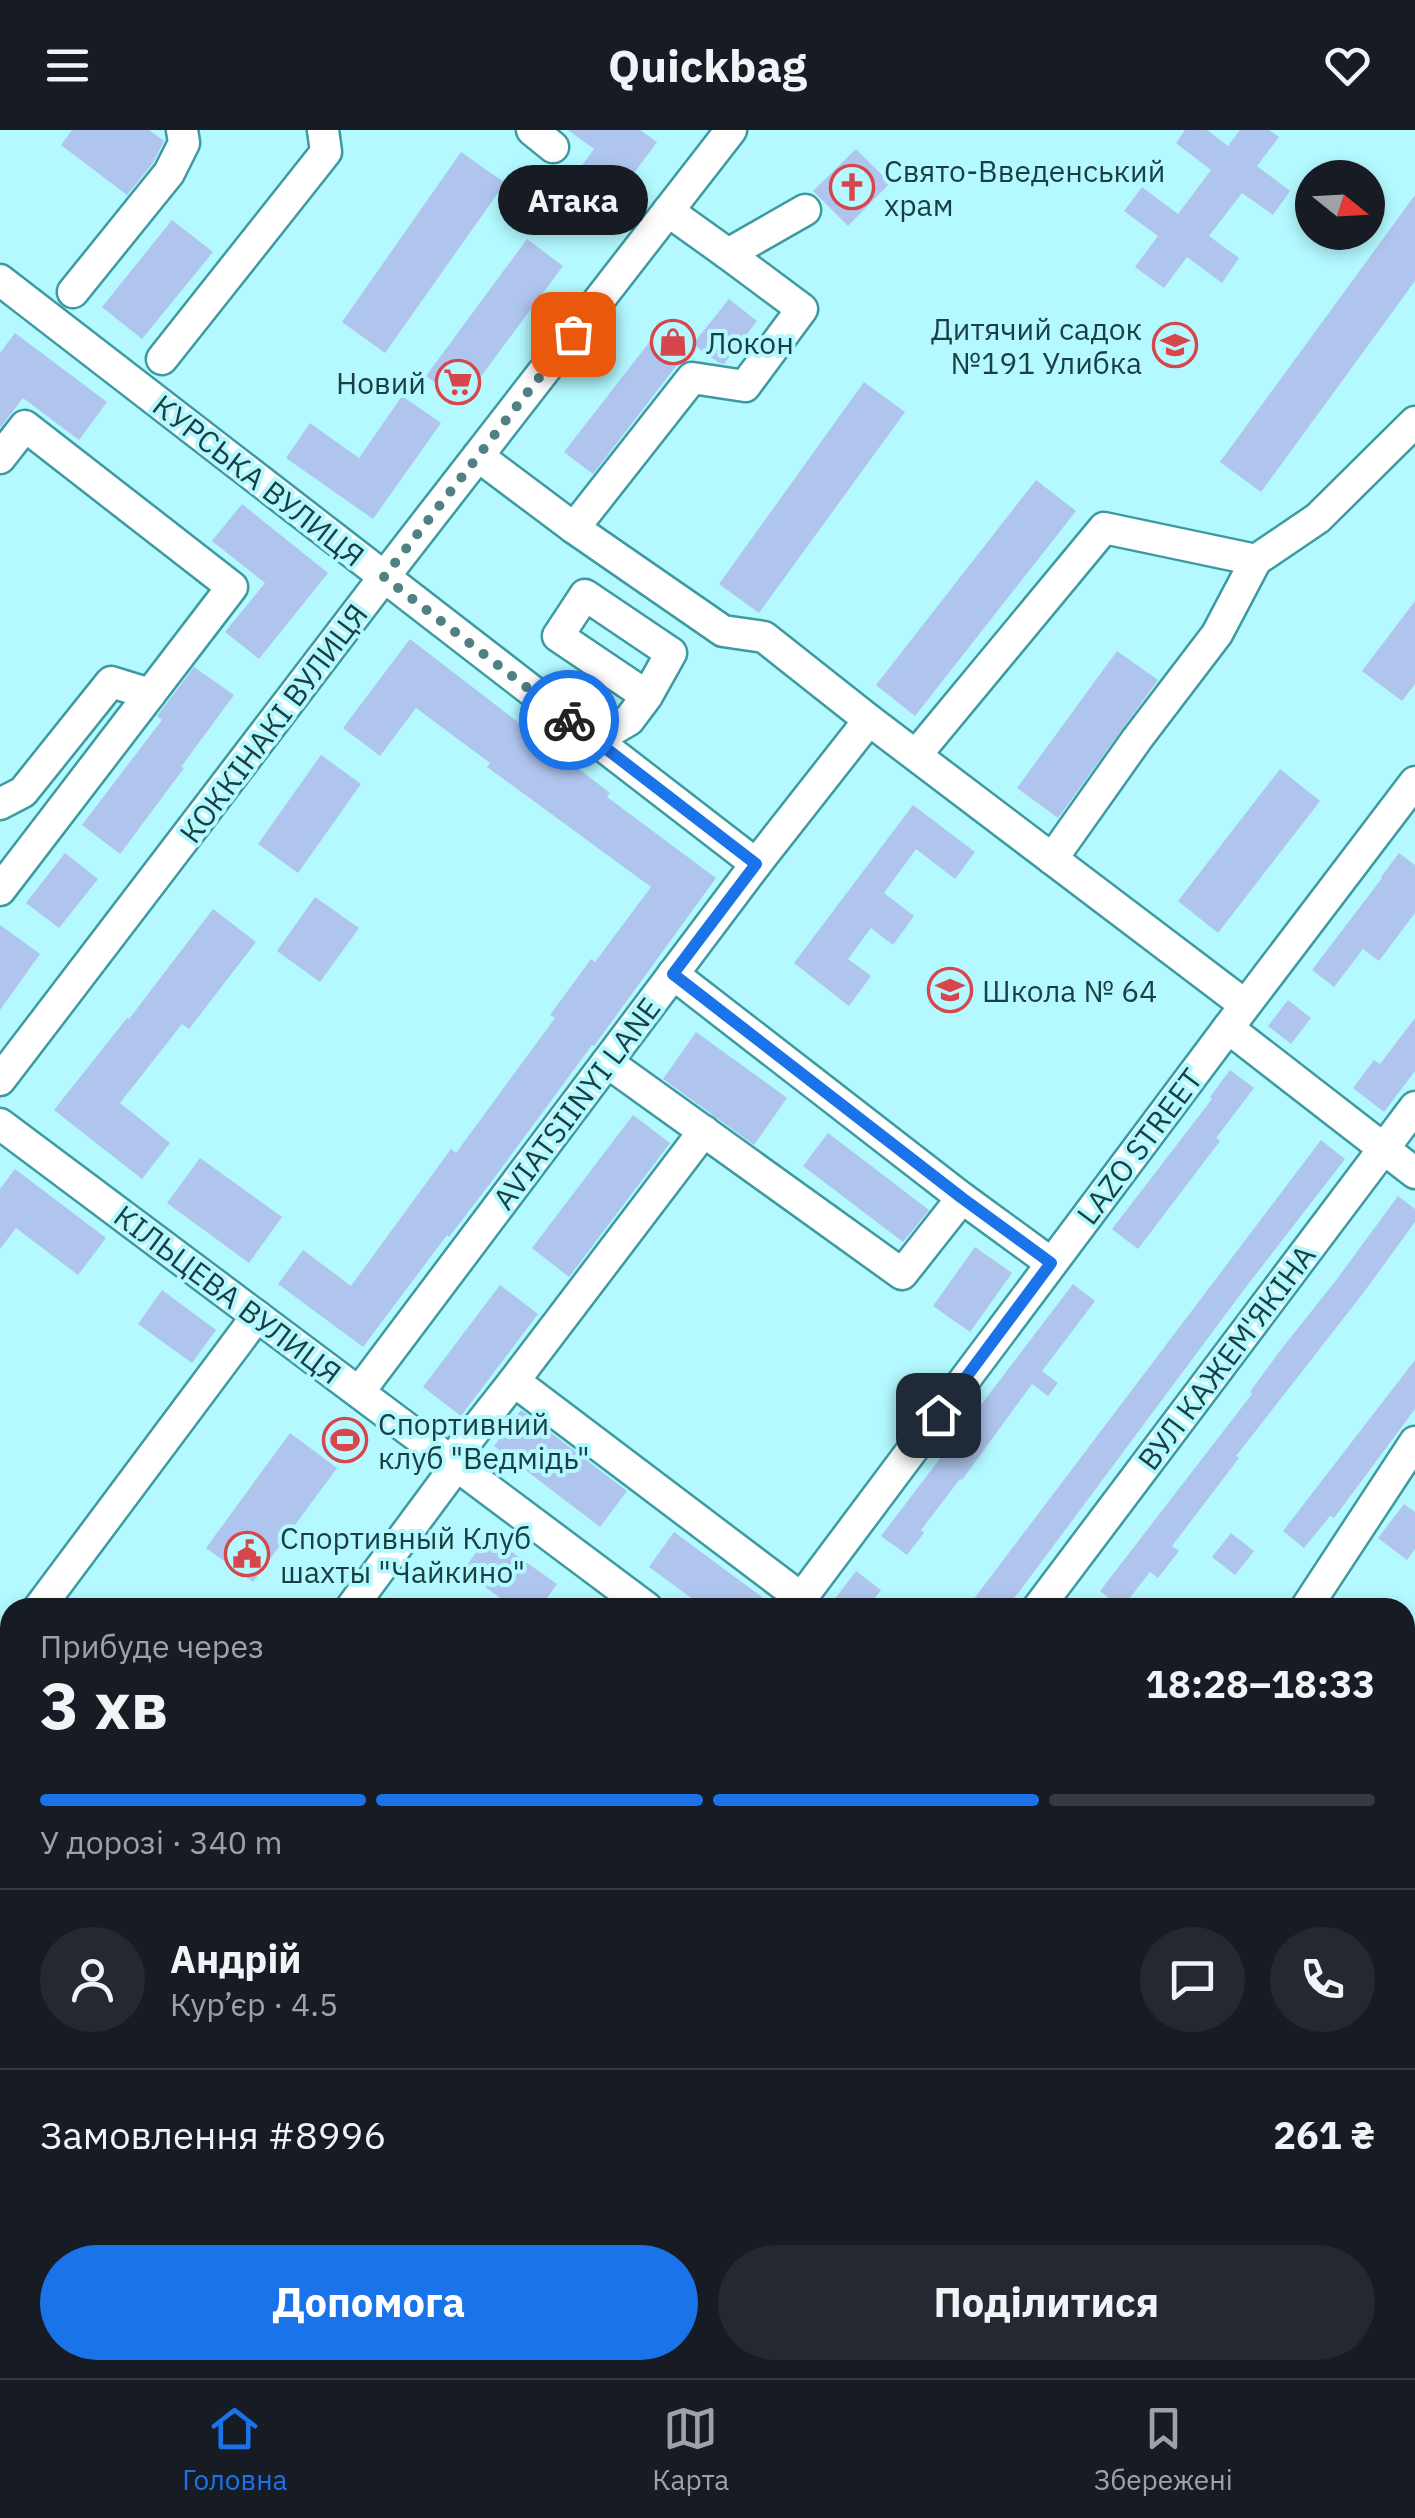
<!DOCTYPE html>
<html lang="uk">
<head>
<meta charset="utf-8">
<style>
  body { margin:0; font-family:"IBM Plex Sans",sans-serif; background:#242831; color:#f1f3f6; height:100vh; display:flex; flex-direction:column; font-size:38px; white-space:nowrap }
  * { box-sizing:border-box; margin:0 }
  p { font-size:32px; color:#9ea1a6 }
  .icon { flex:none; width:55px; height:55px; fill:none; stroke:currentColor; stroke-width:2; stroke-linecap:round; stroke-linejoin:round }
  .map { position:relative; flex:1; overflow:hidden }
  .details { position:absolute; left:0px; top:1468px; width:1415px; height:782px; display:flex; flex-direction:column; background:#171b24; border-radius:30px 30px 0 0; box-shadow:0 5px 15px #0003 }
  .details>* { flex:none }
  .needle { width:65px; rotate:108deg }
  .buttons { position:absolute; left:1295px; top:30px; display:grid; gap:20px }
  .buttons a { display:grid; place-items:center; width:90px; height:90px; border-radius:50%; background:#171b24; box-shadow:0 5px 15px #0003; font-size:50px }
  .pin { position:absolute; display:grid; place-items:center; width:85px; height:85px; color:#fff; margin:-42px; border-radius:20px; box-shadow:0 5px 15px #0006 }
  .courier { position:absolute; display:grid; place-items:center; width:100px; height:100px; margin:-50px; border:8px solid #1a73e8; border-radius:50%; background:#fff; color:#222; box-shadow:0 2px 12px #0007 }
  .bubble { position:absolute; height:70px; border-radius:35px; background:#171b24; box-shadow:0 5px 15px #0003; font-size:32px; font-weight:700; line-height:70px; text-align:center }
  .headline em { font-style:normal; font-weight:700 }
  .headline div { display:flex; flex-direction:column-reverse }
  .headline { display:flex; align-items:center; justify-content:space-between; height:170px; padding:0 40px }
  h1 { font-size:65px; font-weight:700; line-height:75px }
  .bar { display:grid; grid-template-columns:repeat(4,1fr); gap:15px 10px; align-content:center; height:120px; padding:0 40px }
  .bar i { height:12px; border-radius:8px; background:#363941 }
  .bar .on { background:#1a73e8 }
  .bar p { grid-column:span 4 }
  .line { display:flex; align-items:center; gap:25px; padding:0 40px; border-top:2px solid #363941 }
  .line div { flex:1 }
  .round { display:grid; place-items:center; flex:none; width:105px; height:105px; border-radius:52px; background:#242831 }
  .action { display:flex; gap:20px; margin-top:auto; padding:20px 40px }
  .action a { flex:1; height:115px; border-radius:60px; background:#1a73e8; color:#fff; font-size:40px; font-weight:700; line-height:115px; text-align:center }
  .action a+a { background:#242831; color:#f1f3f6 }
  header { display:flex; justify-content:space-between; align-items:center; height:130px; padding:0 40px; background:#171b24; font-size:45px; font-weight:700 }
  .tab-bar { display:flex; justify-content:space-around; align-items:center; height:140px; border-top:2px solid #363941; background:#171b24; font-size:28px; color:#9ea1a6 }
  .tab-bar a { display:grid; justify-items:center; gap:5px }
  .tab-bar .on { color:#1a73e8 }
  .map>svg:first-child { display:block }
</style>
</head>
<body>
<header><svg class="icon" aria-label="menu" viewBox="0 0 24 24"><path d="M4 6h16M4 12h16M4 18h16"/></svg>Quickbag<svg class="icon" aria-label="heart" viewBox="0 0 24 24"><path d="M12 20l-8-8c-3-5 5-10 8-4 3-6 11-1 8 4z"/></svg></header>
<div class="map">
<svg width="1415" height="2248" viewBox="0 0 1415 2248">
  <rect width="100%" height="100%" fill="#b3f9ff"/>
  <!-- building -->
  <g fill="#afc5ee">
    <polygon points="72,0 149,0 164,11 153,33 127,65 61,15"/>
    <polygon points="568,0 640,0 657,12 594,97 557,69 594,19"/>
    <polygon points="1185,0 1207,0 1228,16 1240,0 1269,0 1279,7 1257,36 1290,61 1273,85 1242,63 1209,106 1239,128 1222,153 1187,127 1164,158 1135,137 1158,106 1124,81 1142,57 1178,84 1211,40 1176,13"/>
    <polygon points="856,19 890,53 848,96 813,61"/>
    <polygon points="461,22 505,53 385,223 342,192"/>
    <polygon points="1415,65 1415,151 1261,362 1220,332"/>
    <polygon points="172,90 213,122 142,209 102,177"/>
    <polygon points="527,109 563,136 462,272 426,246"/>
    <polygon points="729,169 757,191 724,234 719,233 693,214"/>
    <polygon points="665,192 693,214 593,344 564,322"/>
    <polygon points="15,203 107,272 79,310 23,268 0,298 0,223"/>
    <polygon points="864,252 905,282 759,483 719,454"/>
    <polygon points="402,266 441,293 373,389 286,328 310,293 359,328"/>
    <polygon points="1036,350 1076,381 915,586 876,555"/>
    <polygon points="242,374 328,443 259,529 225,502 265,453 212,411"/>
    <polygon points="1415,471 1415,554 1402,571 1362,541"/>
    <polygon points="410,509 610,663 607,667 716,748 594,916 592,915 492,1051 449,1107 447,1105 363,1217 278,1154 303,1120 351,1156 451,1019 456,1023 555,888 550,885 591,829 595,832 651,757 487,637 490,633 416,578 380,626 343,598"/>
    <polygon points="1117,521 1158,550 1058,688 1017,658"/>
    <polygon points="194,537 234,565 181,637 184,638 120,724 82,695 162,590 157,586"/>
    <polygon points="321,625 361,654 298,743 258,714"/>
    <polygon points="1280,639 1320,671 1218,803 1178,771"/>
    <polygon points="913,675 975,722 955,749 916,719 884,763 914,786 893,815 871,798 848,829 871,846 849,876 794,833"/>
    <polygon points="65,723 98,749 59,798 26,773"/>
    <polygon points="1399,723 1415,735 1415,783 1379,831 1363,819 1334,857 1312,840 1382,748 1381,747"/>
    <polygon points="315,767 359,798 320,852 277,821"/>
    <polygon points="213,779 256,812 189,899 182,894 120,973 170,1013 142,1049 54,980 127,888 129,889"/>
    <polygon points="0,795 40,824 0,880"/>
    <polygon points="1288,870 1311,888 1291,914 1268,896"/>
    <polygon points="1415,888 1415,941 1384,982 1353,958 1374,930 1380,934"/>
    <polygon points="696,902 787,968 754,1015 663,949"/>
    <polygon points="1230,940 1254,958 1216,1008 1220,1011 1138,1119 1112,1099 1212,969 1210,967"/>
    <polygon points="633,985 670,1013 569,1147 532,1118"/>
    <polygon points="828,1003 929,1080 903,1112 803,1036"/>
    <polygon points="1321,1010 1345,1029 1246,1157 1019,1462 1005,1478 967,1478"/>
    <polygon points="200,1028 282,1087 249,1133 167,1073"/>
    <polygon points="15,1039 106,1108 78,1145 16,1098 0,1119 0,1059"/>
    <polygon points="1398,1066 1415,1079 1415,1092 1364,1162 1236,1326 1239,1328 1172,1416 1179,1421 1158,1448 1150,1442 1122,1478 1100,1461 1252,1264 1250,1262 1279,1222 1337,1149"/>
    <polygon points="975,1117 1012,1143 970,1202 933,1176"/>
    <polygon points="1073,1154 1095,1171 1042,1241 1058,1253 1048,1266 1032,1254 962,1350 960,1349 921,1400 924,1403 907,1425 881,1406"/>
    <polygon points="500,1155 538,1184 461,1286 423,1257"/>
    <polygon points="162,1160 216,1200 192,1233 138,1194"/>
    <polygon points="1415,1230 1415,1279 1334,1388 1330,1386 1304,1418 1283,1401"/>
    <polygon points="521,1280 627,1361 600,1397 494,1316"/>
    <polygon points="290,1303 337,1338 253,1452 206,1418"/>
    <polygon points="1404,1374 1415,1382 1415,1419 1407,1430 1378,1408"/>
    <polygon points="674,1402 762,1467 755,1478 705,1478 649,1437"/>
    <polygon points="1231,1403 1254,1421 1235,1445 1212,1427"/>
    <polygon points="488,1405 557,1454 540,1478 514,1478 463,1441"/>
    <polygon points="856,1441 881,1460 867,1478 828,1478"/>
  </g>
  <g fill="none" stroke-linecap="round" stroke-linejoin="round">
    <defs>
      <g id="minor">
        <polyline points="532,0 553,17"/>
        <polyline points="668,81 728,124 805,80"/>
        <polyline points="0,150 756,734"/>
        <polyline points="73,162 169,43 184,13 182,0"/>
        <polyline points="162,229 326,22 323,0"/>
        <polyline points="478,326 574,398 723,501 764,507 869,590 1245,875"/>
        <polyline points="0,328 25,296 232,457 0,760"/>
        <polyline points="574,398 692,248 745,256 802,179 728,124"/>
        <polyline points="595,610 629,590 647,566 558,506 585,465 671,523 647,566"/>
        <polyline points="916,625 1104,398 1256,430 1318,388 1415,292"/>
        <polyline points="0,674 23,662 111,552 150,564"/>
        <polyline points="1052,729 1137,609 1217,504 1256,430"/>
        <polyline points="1228,898 1415,1043"/>
        <polyline points="607,932 902,1144 962,1068 673,844"/>
        <polyline points="0,950 384,447 731,0"/>
        <polyline points="0,994 647,1478"/>
        <polyline points="704,1001 514,1251 801,1468"/>
        <polyline points="962,1068 1051,1133"/>
        <polyline points="359,1262 756,734 869,590"/>
        <polyline points="451,1331 514,1251"/>
        <polyline points="39,1478 257,1186"/>
        <polyline points="351,1478 457,1335"/>
        <polyline points="794,1478 1228,898 1415,652"/>
        <polyline points="1038,1478 1415,977"/>
        <polyline points="1306,1478 1415,1312"/>
        <polyline points="0,1832 10,1840"/>
        <polyline points="0,1926 10,1914"/>
        <polyline points="0,2031 10,2018"/>
        <polyline points="0,2116 10,2123"/>
        <polyline points="175,2240 186,2248"/>
        <polyline points="545,2240 556,2248"/>
        <polyline points="933,2240 944,2248"/>
        <polyline points="1293,2240 1300,2248"/>
        <polyline points="216,2248 222,2240"/>
        <polyline points="1013,2248 1019,2240"/>
      </g>
    </defs>
    <!-- minor casing -->
    <use href="#minor" stroke="#3d9aa1" stroke-width="35"/>
    <!-- minor -->
    <use href="#minor" stroke="#fff" stroke-width="30"/>
  </g>
  <g fill="none" stroke-linecap="round" stroke-linejoin="round">
    <!-- done -->
    <polyline stroke="#4f8084" stroke-width="10" stroke-dasharray="0 18" points="569,590 384,447 573,204"/>
    <!-- route -->
    <polyline stroke="#1a73e8" stroke-width="12" points="569,590 756,734 673,844 962,1068 1051,1133 938,1285"/>
  </g>
  <!-- icons -->
  <defs>
    <symbol id="church-ring" viewBox="-11 -11 22 22"><circle r="9.5" fill="#b3f9ff" stroke="#d6464b" stroke-width="1.5"/><path d="M-1.2-6h2.4v3.5h3.3v2.4h-3.3V6h-2.4V-.1h-3.3v-2.4h3.3Z" fill="#d6464b"/></symbol>
    <symbol id="shop-ring" viewBox="-11 -11 22 22"><circle r="9.5" fill="#b3f9ff" stroke="#d6464b" stroke-width="1.5"/><path d="M-5-2.5h2.3a2.7 3.5 0 0 1 5.4 0H5L5.5 6h-11ZM-1.5-2.5h3a1.5 2.3 0 0 0-3 0Z" fill="#d6464b"/></symbol>
    <symbol id="school-ring" viewBox="-11 -11 22 22"><circle r="9.5" fill="#b3f9ff" stroke="#d6464b" stroke-width="1.5"/><path d="M0-5L7-2L0 1L-7-2ZM-4 1L0 2.5L4 1V4Q0 6-4 4Z" fill="#d6464b"/></symbol>
    <symbol id="supermarket-ring" viewBox="-11 -11 22 22"><circle r="9.5" fill="#b3f9ff" stroke="#d6464b" stroke-width="1.5"/><path d="M-6-5.5h2.5l.6 2H6L4.5 2H-2.5L-4.4-4H-6ZM-1.5 3.2a1.3 1.3 0 1 0 .1 0ZM3 3.2a1.3 1.3 0 1 0 .1 0Z" fill="#d6464b"/></symbol>
    <symbol id="stadium-ring" viewBox="-11 -11 22 22"><circle r="9.5" fill="#b3f9ff" stroke="#d6464b" stroke-width="1.5"/><path d="M0-5a6.5 5 0 1 0 0 10a6.5 5 0 1 0 0-10ZM-3.5-1.8h7v3.6h-7Z" fill="#d6464b"/></symbol>
    <symbol id="civic-ring" viewBox="-11 -11 22 22"><circle r="9.5" fill="#b3f9ff" stroke="#d6464b" stroke-width="1.5"/><path d="M-.6-6.5H3V-4.5H.6V-3L4-1V1h2V6H-6V1h2V-1L-.6-3ZM-1.2 2.5V6h2.4V2.5Z" fill="#d6464b"/></symbol>
  </defs>
  <g fill-rule="evenodd">
    <use href="#church-ring" x="827" y="32" width="50" height="50"/>
    <use href="#shop-ring" x="648" y="187" width="50" height="50"/>
    <use href="#school-ring" x="1150" y="190" width="50" height="50"/>
    <use href="#supermarket-ring" x="433" y="227" width="50" height="50"/>
    <use href="#school-ring" x="925" y="835" width="50" height="50"/>
    <use href="#stadium-ring" x="320" y="1285" width="50" height="50"/>
    <use href="#civic-ring" x="222" y="1399" width="50" height="50"/>
  </g>
  <g text-anchor="middle" dominant-baseline="central" stroke-width="8" stroke-linejoin="round" paint-order="stroke">
    <!-- poi labels -->
    <g font-size="30" fill="#193f42" stroke="#b3f9ff" text-anchor="start">
      <text x="884" y="40">Свято-Введенський<tspan x="884" dy="34">храм</tspan></text>
      <text x="1142" y="198" text-anchor="end">Дитячий садок<tspan x="1142" dy="34">№191 Улибка</tspan></text>
      <text x="706" y="212">Локон</text>
      <text x="426" y="252" text-anchor="end">Новий</text>
      <text x="982" y="860">Школа № 64</text>
      <text x="378" y="1293">Спортивний<tspan x="378" dy="34">клуб "Ведмідь"</tspan></text>
      <text x="280" y="1407">Спортивный Клуб<tspan x="280" dy="34">шахты "Чайкино"</tspan></text>
    </g>
    <!-- street labels -->
    <g font-size="30" fill="#193f42" stroke="#b3f9ff">
      <text transform="translate(259 350) rotate(38)">КУРСЬКА ВУЛИЦЯ</text>
      <text transform="translate(273 593) rotate(-53)">КОККІНАКІ ВУЛИЦЯ</text>
      <text transform="translate(576 973) rotate(-53)">AVIATSIINYI LANE</text>
      <text transform="translate(1139 1016) rotate(-53)">LAZO STREET</text>
      <text transform="translate(228 1164) rotate(37)">КІЛЬЦЕВА ВУЛИЦЯ</text>
      <text transform="translate(1226 1227) rotate(-53)">ВУЛ КАЖЕМ'ЯКІНА</text>
    </g>
  </g>
</svg>
<div class="buttons">
<a><svg class="needle" viewBox="-14 -14 28 28"><path d="M0-13l5 13h-10z" fill="#e53935"/><path d="M0 13l5-13h-10z" fill="#9ea1a6"/></svg></a>
</div>
<div class="pin" style="left:573px;top:204px;background:#ea580c"><svg class="icon" aria-label="bag" viewBox="0 0 24 24"><path d="M5 8h14l-1 12H6zM9 8a3 3 0 0 1 6 0"/></svg></div>
<div class="pin" style="left:938px;top:1285px;background:#1f2937"><svg class="icon" aria-label="home" viewBox="0 0 24 24"><path d="M3 11l9-7 9 7M6 9v11h12V9"/></svg></div>
<div class="courier" style="left:569px;top:590px"><svg class="icon" aria-label="bike" viewBox="0 0 24 24"><circle cx="6" cy="16" r="4"/><circle cx="18" cy="16" r="4"/><path d="M6 16l4-8h5l3 8M10 8l3 8H6M13 5h3"/></svg></div>
<div class="bubble" style="left:498px;top:35px;width:150px">Атака</div>
<section class="details">
<div class="headline"><div><h1>3 хв</h1><p>Прибуде через</p></div><em>18:28–18:33</em></div>
<div class="bar"><i class="on"></i><i class="on"></i><i class="on"></i><i></i><p>У дорозі · 340 m</p></div>
<div class="line" style="height:180px"><a class="round"><svg class="icon" aria-label="person" viewBox="0 0 24 24"><circle cx="12" cy="8" r="4"/><path d="M4 21q1-7 8-7t8 7"/></svg></a><div><b>Андрій</b><p>Кур’єр · 4.5</p></div><a class="round"><svg class="icon" aria-label="chat" viewBox="0 0 24 24"><path d="M4 5h16v11H9l-5 4z"/></svg></a><a class="round"><svg class="icon" aria-label="phone" viewBox="0 0 24 24"><path d="M5 4h4l2 5-3 2q2 4 5 5l2-3 5 2v4C11 20 4 13 5 4z"/></svg></a></div>
<div class="line" style="height:130px"><div>Замовлення #8996</div><b>261 ₴</b></div>
<div class="action"><a>Допомога</a><a>Поділитися</a></div>
</section>
</div>
<nav class="tab-bar">
<a class="on"><svg class="icon" aria-label="home" viewBox="0 0 24 24"><path d="M3 11l9-7 9 7M6 9v11h12V9"/></svg>Головна</a>
<a><svg class="icon" aria-label="map" viewBox="0 0 24 24"><path d="M3 6l6-2 6 2 6-2v14l-6 2-6-2-6 2zM9 4v14M15 6v14"/></svg>Карта</a>
<a><svg class="icon" aria-label="saved" viewBox="0 0 24 24"><path d="M7 4h10v16l-5-4-5 4z"/></svg>Збережені</a>
</nav>
</body>
</html>
